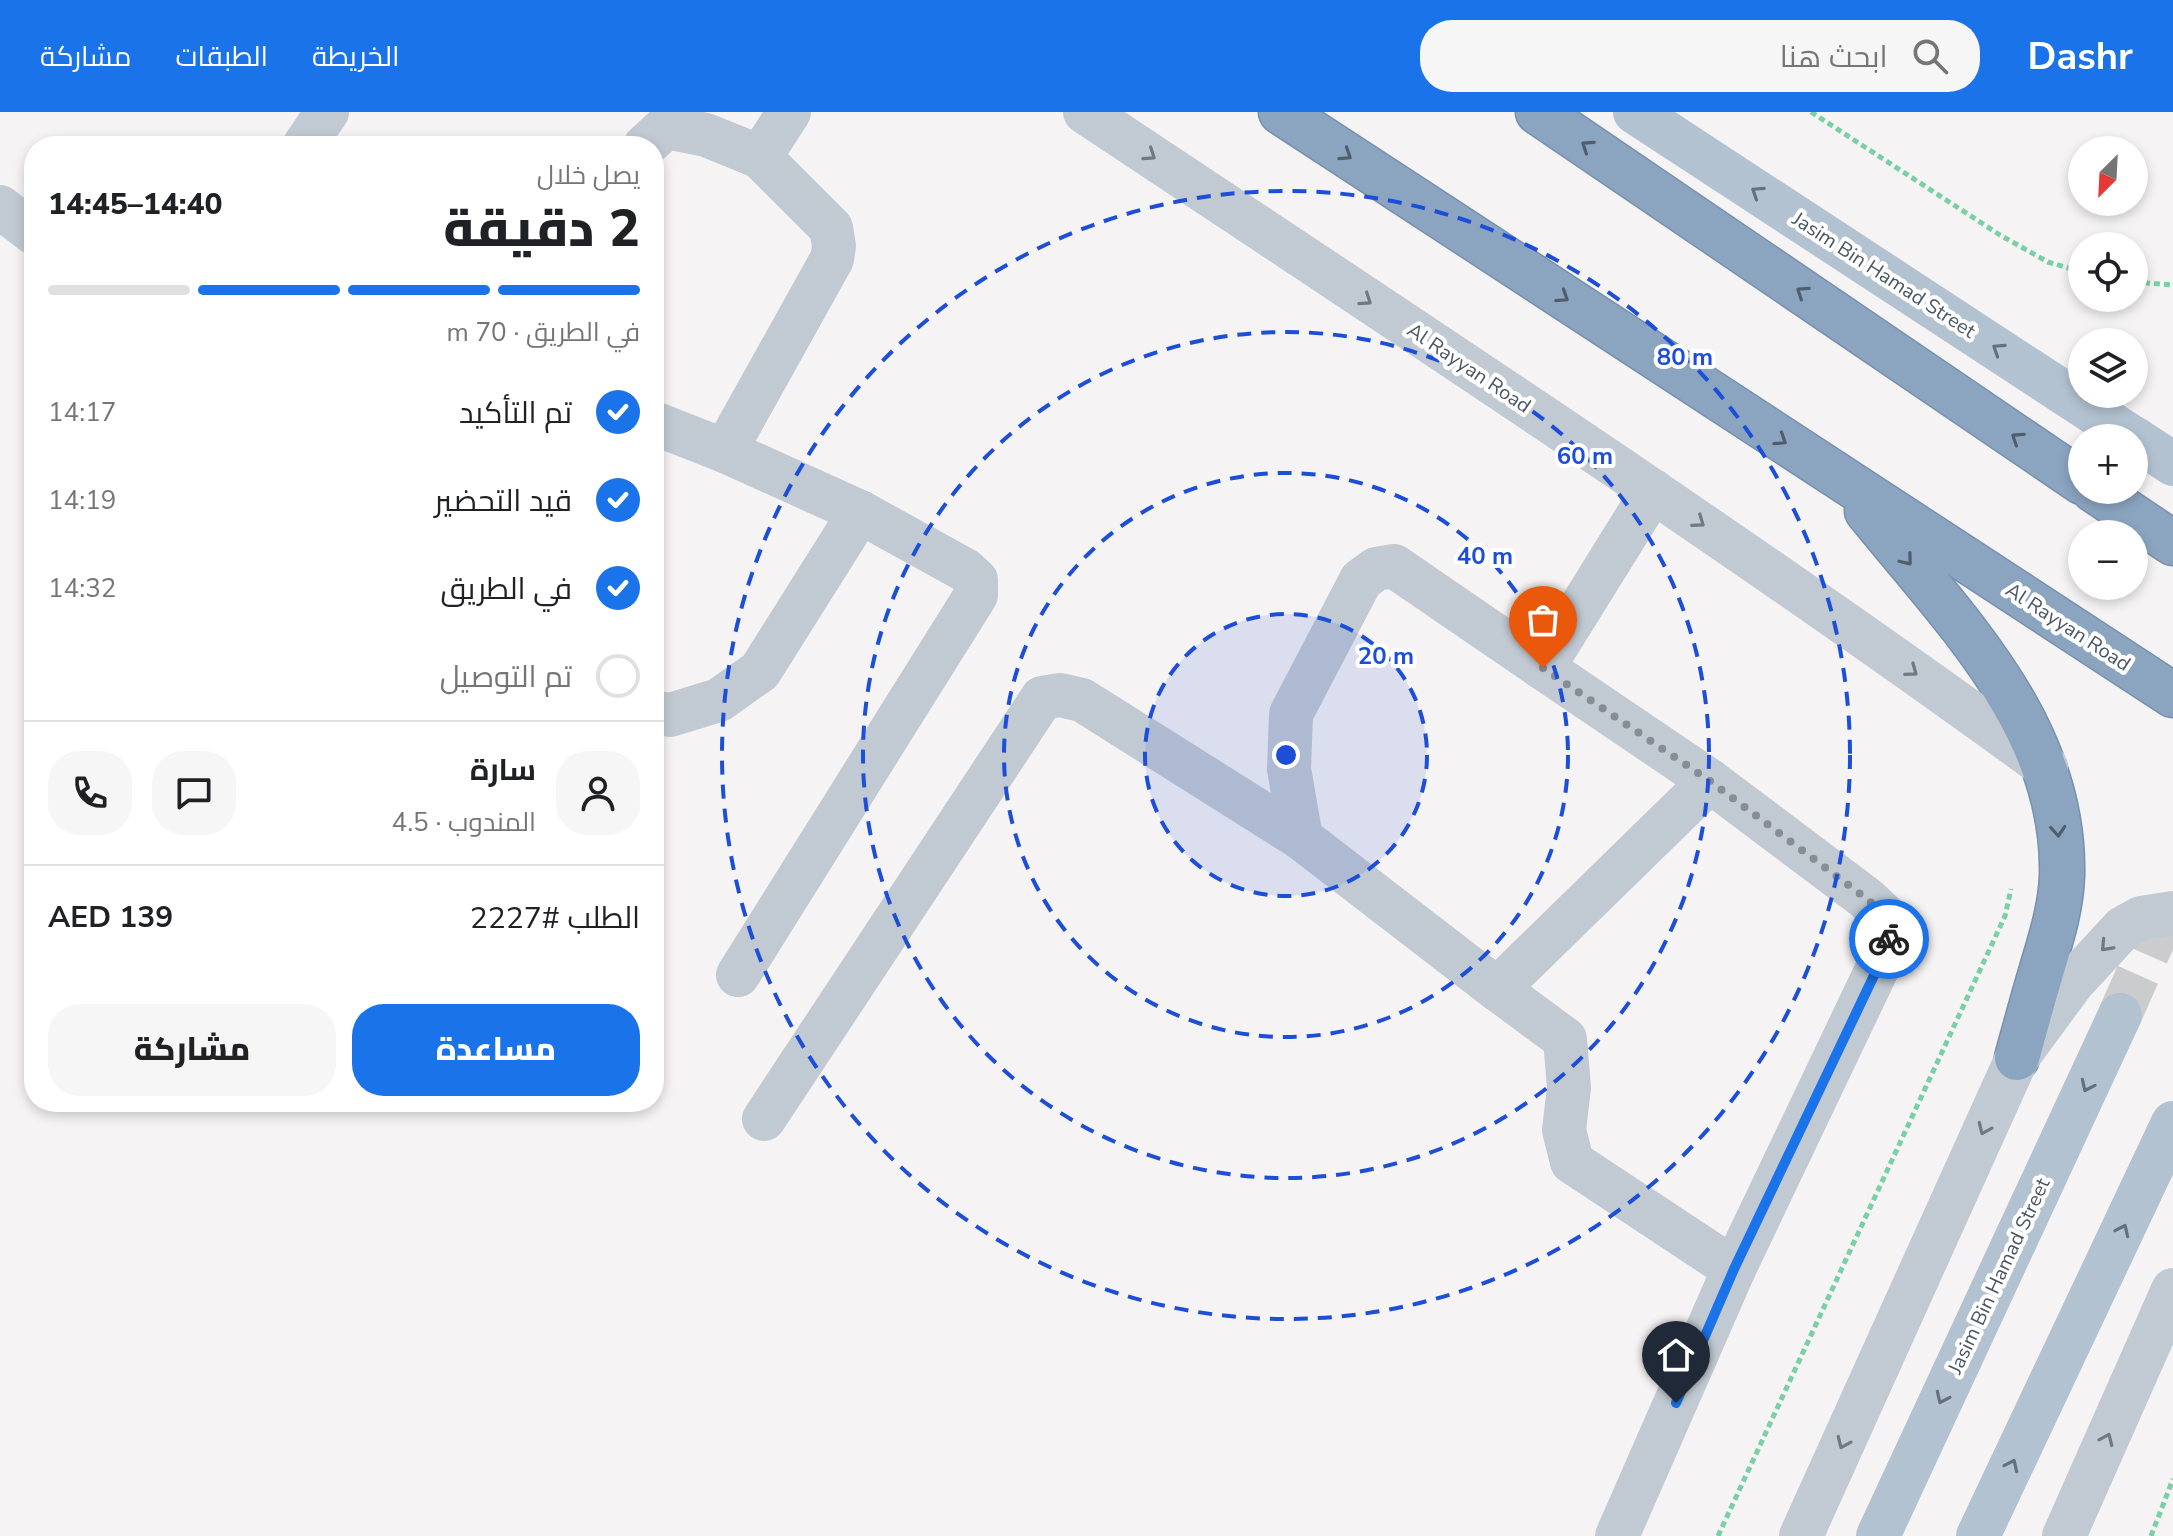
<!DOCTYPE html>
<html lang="ar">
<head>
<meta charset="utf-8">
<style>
  body { margin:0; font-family:"Nunito Sans",Cairo,sans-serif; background:#f6f6f6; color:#202124; direction:rtl; height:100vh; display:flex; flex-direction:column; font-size:30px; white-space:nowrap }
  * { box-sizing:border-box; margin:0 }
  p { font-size:26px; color:#757577 }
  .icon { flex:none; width:44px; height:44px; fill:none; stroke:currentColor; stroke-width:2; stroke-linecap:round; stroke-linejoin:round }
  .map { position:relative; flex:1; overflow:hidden; direction:ltr }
  .details { position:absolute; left:24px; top:24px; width:640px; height:976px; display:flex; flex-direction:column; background:#fff; border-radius:32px; box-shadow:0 4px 12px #0003; direction:rtl }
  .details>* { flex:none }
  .needle { width:52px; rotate:204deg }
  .tools { position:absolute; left:2068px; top:24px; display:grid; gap:16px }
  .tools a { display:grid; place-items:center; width:80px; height:80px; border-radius:50%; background:#fff; box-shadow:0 4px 12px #0003; font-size:40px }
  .pin { position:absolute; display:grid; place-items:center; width:68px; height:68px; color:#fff; margin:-82px -34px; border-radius:50% 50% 50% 0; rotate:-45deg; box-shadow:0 0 8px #0007 }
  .pin .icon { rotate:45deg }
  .courier { position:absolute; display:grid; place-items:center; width:80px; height:80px; margin:-40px; border:6px solid #1a73e8; border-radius:50%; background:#fff; color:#222; box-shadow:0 2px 10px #0007 }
  .summary em { font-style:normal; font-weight:800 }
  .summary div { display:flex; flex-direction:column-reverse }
  .summary { display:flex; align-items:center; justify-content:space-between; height:136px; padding:0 24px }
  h1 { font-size:52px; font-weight:800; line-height:60px }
  .bar { display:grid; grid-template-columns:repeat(4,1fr); gap:12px 8px; align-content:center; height:96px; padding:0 24px }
  .bar i { height:10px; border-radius:6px; background:#e0e0e0 }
  .bar .selected { background:#1a73e8 }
  .bar p { grid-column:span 4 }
  .line { display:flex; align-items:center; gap:20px; padding:0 24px; border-top:2px solid #e0e0e0 }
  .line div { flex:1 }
  .round { display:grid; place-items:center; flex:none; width:84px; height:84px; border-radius:32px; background:#f6f6f6 }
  ol { padding:0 24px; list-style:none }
  li { display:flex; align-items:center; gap:24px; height:88px }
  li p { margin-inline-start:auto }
  li .icon { padding:8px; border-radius:50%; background:#1a73e8; color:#fff; stroke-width:4 }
  li:last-child { color:#757577 }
  li i { width:44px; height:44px; border:4px solid #e0e0e0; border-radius:50% }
  .primary-button { display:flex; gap:16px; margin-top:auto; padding:16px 24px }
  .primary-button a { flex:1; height:92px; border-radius:32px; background:#1a73e8; color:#fff; font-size:32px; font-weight:800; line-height:92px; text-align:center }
  .primary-button a+a { background:#f6f6f6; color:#202124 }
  header { display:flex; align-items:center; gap:48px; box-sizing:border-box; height:112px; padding:0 40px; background:#1a73e8; color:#fff }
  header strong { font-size:38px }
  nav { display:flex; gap:44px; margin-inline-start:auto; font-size:28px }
  .search { width:560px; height:72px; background:#f6f6f6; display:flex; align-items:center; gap:20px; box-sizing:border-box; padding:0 28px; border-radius:32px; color:#757577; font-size:30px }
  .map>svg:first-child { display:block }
</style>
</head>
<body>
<header>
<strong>Dashr</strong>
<div class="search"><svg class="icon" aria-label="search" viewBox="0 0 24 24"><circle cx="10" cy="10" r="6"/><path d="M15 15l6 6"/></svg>ابحث هنا</div>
<nav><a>الخريطة</a><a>الطبقات</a><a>مشاركة</a></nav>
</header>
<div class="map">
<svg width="2173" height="1424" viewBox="0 0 2173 1424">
  <rect width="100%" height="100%" fill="#f5f3f3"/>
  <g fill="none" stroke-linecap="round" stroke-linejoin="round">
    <!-- major-tunnel -->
    <polyline stroke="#caccce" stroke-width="44" stroke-dasharray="44 22" stroke-linecap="butt" points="2120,903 2173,783"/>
    <defs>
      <g id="highway">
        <polyline points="1281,0 2173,583"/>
        <polyline points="1538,0 2082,370"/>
        <polyline points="2094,378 2173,431"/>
        <path d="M1867 399C1954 507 2066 615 2062 764 2061 793 2053 820 2045 847 2035 880 2026 913 2017 946"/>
      </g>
    </defs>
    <!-- highway casing -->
    <use href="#highway" stroke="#7690ad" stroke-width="47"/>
    <!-- path -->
    <g stroke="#7ad0a6" stroke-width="5" stroke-dasharray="6 4" stroke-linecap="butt">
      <polyline points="1811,0 2000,123 2048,150 2082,160"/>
      <polyline points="2134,170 2173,173"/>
      <polyline points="1718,1424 2005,804 2011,777"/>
      <polyline points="2151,1424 2173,1367"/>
    </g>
    <!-- minor -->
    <g stroke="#c1cad2" stroke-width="44">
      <path d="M1085 0C1408 215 1733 427 2046 655"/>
      <polyline points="304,34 327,0"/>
      <polyline points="645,34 666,15 706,23 760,45"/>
      <polyline points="0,95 34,121"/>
      <polyline points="654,311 725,339"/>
      <polyline points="654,600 670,603 719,588 760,559 860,400 725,339 832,147 834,134 831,116 760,45 789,0"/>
      <polyline points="1710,669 1497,877 1565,927 1569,976 1564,1018 1572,1050 1734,1157"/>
      <polyline points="738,863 976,483 976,468 965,458 860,400"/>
      <polyline points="1497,877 1301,726 1289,657 1291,602 1361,468 1376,457 1394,454 1543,556"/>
      <polyline points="764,1007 1042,586 1060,583 1082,588 1301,726"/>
      <polyline points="1617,1424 1734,1157 1889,832 1888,807 1867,787 1710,669 1543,556 1653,379"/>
      <polyline points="1801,1424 2017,946 2073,870 2123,816 2141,806 2173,801"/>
      <polyline points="2064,1424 2173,1178"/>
    </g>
    <!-- major -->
    <g stroke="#b3c2d1" stroke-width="44">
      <polyline points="1635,0 2133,326"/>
      <polyline points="2134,326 2173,352"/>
      <polyline points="1878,1424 2120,903"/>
      <polyline points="1978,1424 2173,1011"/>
    </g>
    <!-- highway -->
    <use href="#highway" stroke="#8ba5c1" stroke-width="44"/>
  </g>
  <!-- one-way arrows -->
  <defs><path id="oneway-chevron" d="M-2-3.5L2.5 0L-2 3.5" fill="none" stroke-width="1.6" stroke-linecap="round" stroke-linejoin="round" transform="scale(2)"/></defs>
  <g stroke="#505e6b">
    <use href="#oneway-chevron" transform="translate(1587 34) rotate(-146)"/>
    <use href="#oneway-chevron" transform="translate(1346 43) rotate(33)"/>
    <use href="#oneway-chevron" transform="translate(1802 180) rotate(-146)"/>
    <use href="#oneway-chevron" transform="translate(1563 185) rotate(33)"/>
    <use href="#oneway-chevron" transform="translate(2017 326) rotate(-146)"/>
    <use href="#oneway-chevron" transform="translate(1781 328) rotate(33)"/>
    <use href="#oneway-chevron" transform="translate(1907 448) rotate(51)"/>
    <use href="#oneway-chevron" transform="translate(2058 719) rotate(86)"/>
  </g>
  <g stroke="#6e7983">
    <use href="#oneway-chevron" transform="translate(1150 43) rotate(34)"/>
    <use href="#oneway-chevron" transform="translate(1366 188) rotate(34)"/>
    <use href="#oneway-chevron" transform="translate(1699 410) rotate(35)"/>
    <use href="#oneway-chevron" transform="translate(1912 559) rotate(36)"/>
    <use href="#oneway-chevron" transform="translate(2106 834) rotate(133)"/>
    <use href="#oneway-chevron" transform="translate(1984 1017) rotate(114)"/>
    <use href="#oneway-chevron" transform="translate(2107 1327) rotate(-66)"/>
    <use href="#oneway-chevron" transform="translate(1843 1331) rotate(114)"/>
  </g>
  <g stroke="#64717d">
    <use href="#oneway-chevron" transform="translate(1757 80) rotate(-147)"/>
    <use href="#oneway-chevron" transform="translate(1998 237) rotate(-147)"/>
    <use href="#oneway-chevron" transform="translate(2087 974) rotate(115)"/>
    <use href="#oneway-chevron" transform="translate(2123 1118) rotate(-65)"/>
    <use href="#oneway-chevron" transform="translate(1942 1286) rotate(115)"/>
    <use href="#oneway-chevron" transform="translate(2012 1353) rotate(-65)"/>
  </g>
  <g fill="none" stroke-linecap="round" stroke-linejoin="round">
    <!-- done -->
    <polyline stroke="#868d94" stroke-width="8" stroke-dasharray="0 14.4" points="1543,556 1710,669 1867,787 1888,807 1889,827"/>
    <!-- route -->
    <polyline stroke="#1a73e8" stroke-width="10" points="1676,1291 1734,1157 1889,832 1889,827"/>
  </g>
  <!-- distance rings -->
  <circle cx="1286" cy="643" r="141" fill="#1d4ed8" fill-opacity=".12"/>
  <g fill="none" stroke="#1d4ed8" stroke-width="4" stroke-dasharray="14 10">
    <circle cx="1286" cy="643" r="141"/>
    <circle cx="1286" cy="643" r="282"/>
    <circle cx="1286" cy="643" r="423"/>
    <circle cx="1286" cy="643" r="564"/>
  </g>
  <g text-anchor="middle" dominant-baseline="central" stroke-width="8" stroke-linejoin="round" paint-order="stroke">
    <!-- street labels -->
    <g font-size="20" fill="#4a5661" stroke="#fff">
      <text transform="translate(1884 163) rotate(33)">Jasim Bin Hamad Street</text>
      <text transform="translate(1469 256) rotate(34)">Al Rayyan Road</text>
      <text transform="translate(2068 515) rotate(33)">Al Rayyan Road</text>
      <text transform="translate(1999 1164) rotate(-65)">Jasim Bin Hamad Street</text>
    </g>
  </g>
  <circle cx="1286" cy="643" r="12" fill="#1d4ed8" stroke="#fff" stroke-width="4"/>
  <g font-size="24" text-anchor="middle" font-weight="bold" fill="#1d4ed8" stroke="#fff" stroke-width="8" stroke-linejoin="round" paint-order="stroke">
    <text x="1685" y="253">80 m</text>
    <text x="1585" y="352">60 m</text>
    <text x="1485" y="452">40 m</text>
    <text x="1386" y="552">20 m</text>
  </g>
</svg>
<div class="tools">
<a><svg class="needle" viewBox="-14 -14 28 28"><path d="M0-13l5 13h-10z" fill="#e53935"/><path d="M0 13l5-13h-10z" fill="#757577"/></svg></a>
<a><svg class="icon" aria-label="locate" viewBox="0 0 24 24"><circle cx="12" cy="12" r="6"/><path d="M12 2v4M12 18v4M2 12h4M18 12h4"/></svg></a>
<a><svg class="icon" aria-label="layers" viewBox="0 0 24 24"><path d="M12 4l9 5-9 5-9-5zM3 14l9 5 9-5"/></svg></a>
<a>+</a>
<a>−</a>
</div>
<div class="pin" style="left:1543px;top:556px;background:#ea580c"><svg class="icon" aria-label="bag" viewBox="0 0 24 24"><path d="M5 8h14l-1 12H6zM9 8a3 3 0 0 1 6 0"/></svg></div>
<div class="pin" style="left:1676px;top:1291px;background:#1f2937"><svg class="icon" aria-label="home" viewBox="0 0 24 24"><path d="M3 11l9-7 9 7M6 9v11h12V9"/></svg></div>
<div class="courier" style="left:1889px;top:827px"><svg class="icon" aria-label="bike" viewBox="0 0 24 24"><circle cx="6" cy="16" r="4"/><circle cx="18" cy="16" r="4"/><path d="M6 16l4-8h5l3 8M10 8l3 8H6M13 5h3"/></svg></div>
<section class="details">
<div class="summary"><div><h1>2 دقيقة</h1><p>يصل خلال</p></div><em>14:40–14:45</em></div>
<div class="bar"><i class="selected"></i><i class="selected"></i><i class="selected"></i><i></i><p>في الطريق · 70 m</p></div>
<ol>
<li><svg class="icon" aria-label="check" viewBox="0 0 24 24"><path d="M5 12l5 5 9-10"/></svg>تم التأكيد<p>14:17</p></li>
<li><svg class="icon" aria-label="check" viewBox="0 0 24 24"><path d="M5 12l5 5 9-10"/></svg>قيد التحضير<p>14:19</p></li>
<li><svg class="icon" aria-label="check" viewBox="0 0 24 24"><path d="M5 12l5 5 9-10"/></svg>في الطريق<p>14:32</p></li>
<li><i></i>تم التوصيل</li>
</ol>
<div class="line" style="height:144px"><a class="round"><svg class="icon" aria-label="person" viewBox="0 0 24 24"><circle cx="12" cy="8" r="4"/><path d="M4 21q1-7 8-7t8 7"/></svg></a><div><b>سارة</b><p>المندوب · 4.5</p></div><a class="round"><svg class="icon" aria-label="chat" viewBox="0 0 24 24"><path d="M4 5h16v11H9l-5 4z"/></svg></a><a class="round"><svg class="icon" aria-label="phone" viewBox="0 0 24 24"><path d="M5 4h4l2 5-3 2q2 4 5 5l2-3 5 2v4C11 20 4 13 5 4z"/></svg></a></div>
<div class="line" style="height:104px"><div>الطلب #2227</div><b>AED 139</b></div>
<div class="primary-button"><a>مساعدة</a><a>مشاركة</a></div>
</section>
</div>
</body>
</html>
